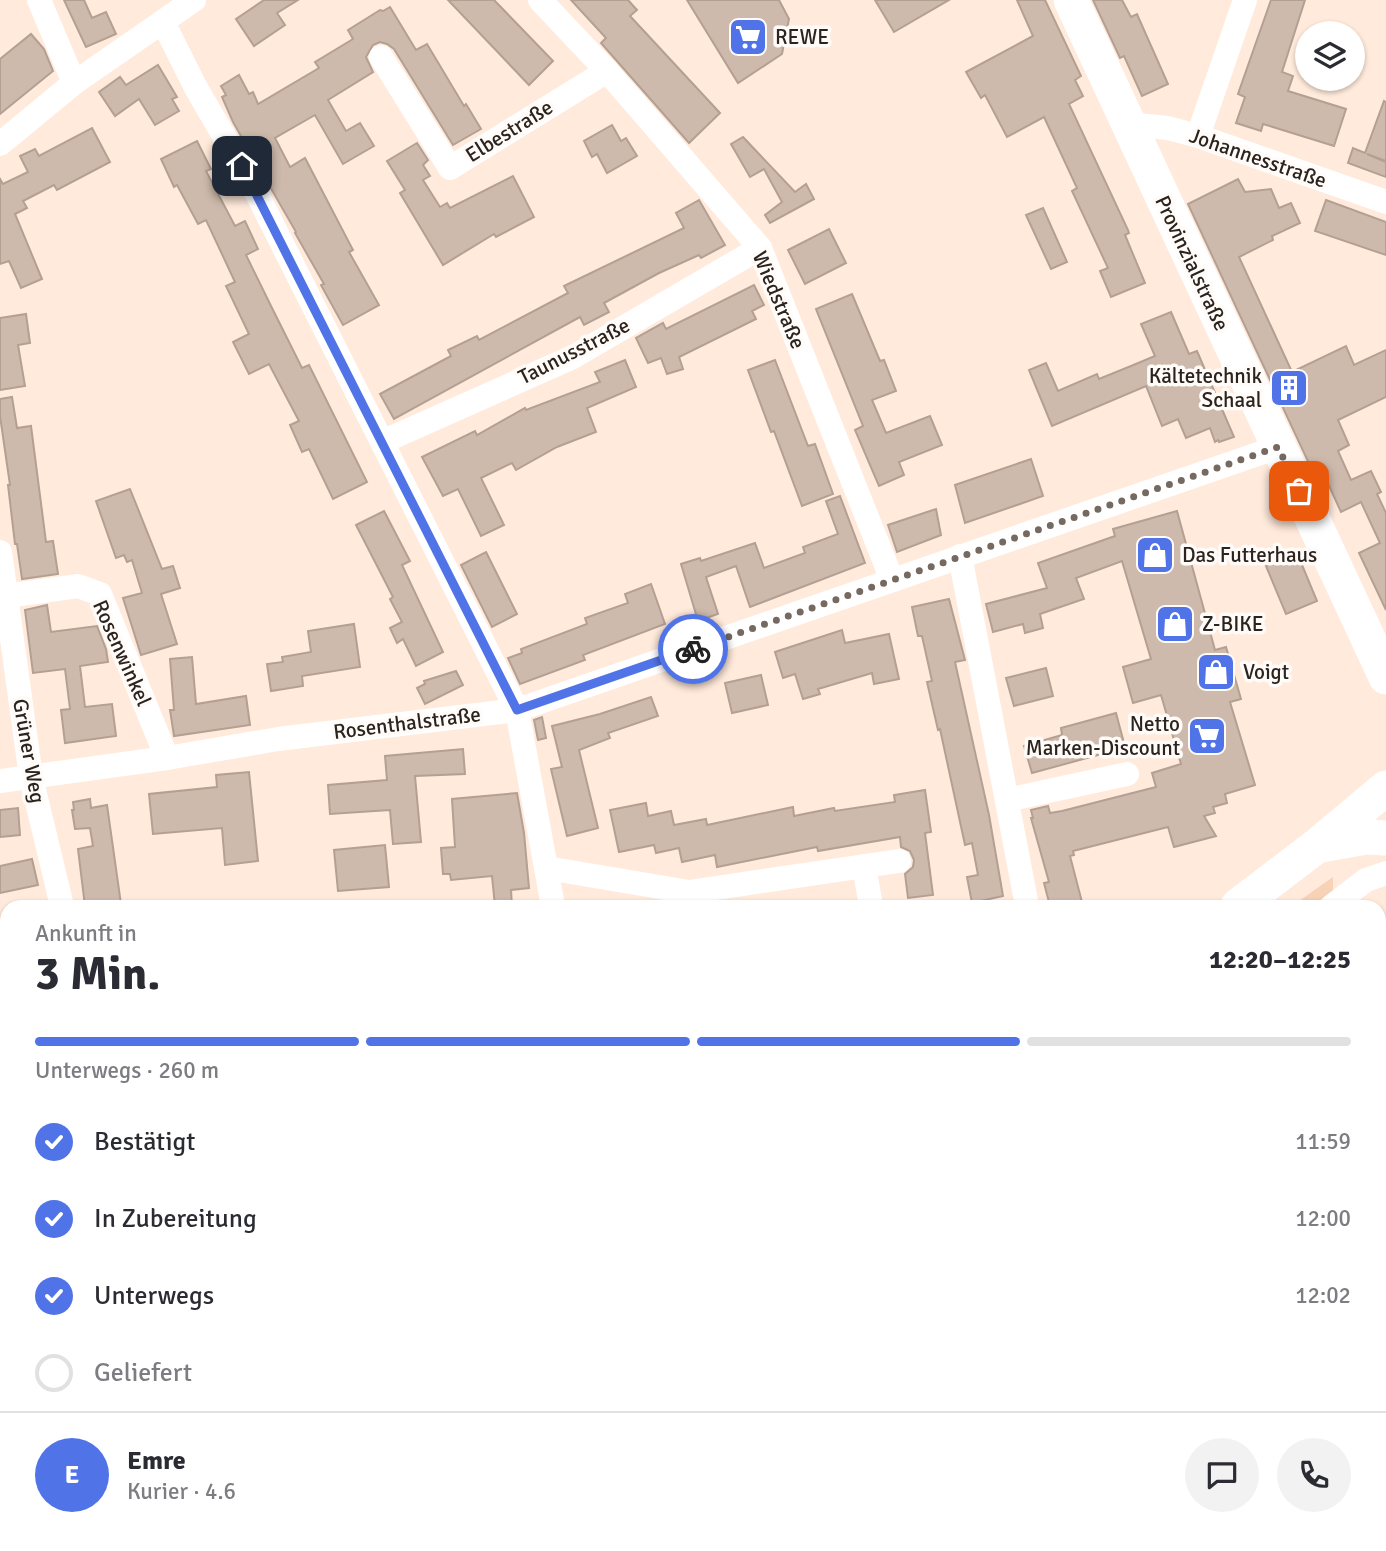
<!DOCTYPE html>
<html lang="de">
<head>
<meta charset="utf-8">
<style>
  body { margin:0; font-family:Signika,sans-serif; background:#f2f2f3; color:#2b2b33; height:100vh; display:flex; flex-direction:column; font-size:26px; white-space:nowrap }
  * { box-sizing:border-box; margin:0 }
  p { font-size:23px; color:#7c7c81 }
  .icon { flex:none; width:38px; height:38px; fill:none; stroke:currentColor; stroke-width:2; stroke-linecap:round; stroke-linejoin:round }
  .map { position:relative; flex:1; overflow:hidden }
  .sheet { position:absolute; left:0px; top:900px; width:1386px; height:653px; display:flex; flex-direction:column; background:#fff; border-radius:21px 21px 0 0; box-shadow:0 2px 5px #0004 }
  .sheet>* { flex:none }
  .controls { position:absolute; left:1295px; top:21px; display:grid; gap:14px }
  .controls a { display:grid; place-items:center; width:70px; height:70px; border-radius:50%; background:#fff; box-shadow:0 2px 5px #0004; font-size:35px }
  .pin { position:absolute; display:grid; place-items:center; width:60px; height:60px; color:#fff; margin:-30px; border-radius:14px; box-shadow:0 4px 10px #0006 }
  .courier { position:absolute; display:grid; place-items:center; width:70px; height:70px; margin:-35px; border:5px solid #5074e8; border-radius:50%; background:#fff; color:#222; box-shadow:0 2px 9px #0007 }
  .overview em { font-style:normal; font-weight:800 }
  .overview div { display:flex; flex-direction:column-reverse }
  .overview { display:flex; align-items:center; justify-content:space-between; height:119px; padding:0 35px }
  h1 { font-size:46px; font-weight:800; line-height:52px }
  .bar { display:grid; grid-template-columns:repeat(4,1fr); gap:10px 7px; align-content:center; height:84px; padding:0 35px }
  .bar i { height:9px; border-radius:5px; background:#e1e1e2 }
  .bar .on { background:#5074e8 }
  .bar p { grid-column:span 4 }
  .line { display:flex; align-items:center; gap:18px; padding:0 35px; border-top:2px solid #e1e1e2 }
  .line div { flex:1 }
  .round { display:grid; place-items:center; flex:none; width:74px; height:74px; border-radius:37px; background:#f2f2f3 }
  ol { padding:0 35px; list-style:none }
  li { display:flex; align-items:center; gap:21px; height:77px }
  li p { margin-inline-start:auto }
  li .icon { padding:7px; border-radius:50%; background:#5074e8; color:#fff; stroke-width:4 }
  li:last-child { color:#7c7c81 }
  li i { width:38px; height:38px; border:4px solid #e1e1e2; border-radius:50% }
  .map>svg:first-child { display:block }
</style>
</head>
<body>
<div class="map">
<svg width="1386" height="1551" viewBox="0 0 1386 1551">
  <rect width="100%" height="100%" fill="#ffeadb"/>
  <!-- green -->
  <g fill="#f8d2b7">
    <polygon points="1333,877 1333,891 1312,906 1292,906"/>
    <polygon points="1379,1204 1386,1219 1386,1468 1379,1472"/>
    <polygon points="785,1545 862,1545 855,1551 779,1551"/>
    <polygon points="865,1545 1071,1545 1073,1551 859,1551"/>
    <polygon points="1088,1545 1270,1545 1261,1551 1089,1551"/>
    <polygon points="1299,1545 1375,1545 1375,1551 1291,1551"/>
  </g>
  <!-- building -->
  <g fill="#cebaac" stroke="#b4a092" stroke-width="2">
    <polygon points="64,0 84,0 92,18 106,12 116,34 86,47"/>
    <polygon points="264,0 298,0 277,13 285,25 254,46 236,19"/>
    <polygon points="448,0 494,0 553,61 529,85"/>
    <polygon points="571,0 628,0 637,10 630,16 720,113 689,143 601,43 606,38"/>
    <polygon points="687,0 779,0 789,19 782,54 738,83"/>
    <polygon points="875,0 949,0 894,32"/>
    <polygon points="1017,0 1045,0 1081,76 1075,80 1083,96 1069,104 1128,230 1129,233 1125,235 1145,283 1111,297 1100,271 1108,268 1072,191 1077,188 1044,117 1007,137 985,95 981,98 966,72 1033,36"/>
    <polygon points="1093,0 1122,0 1131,17 1137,14 1168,84 1142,96 1124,56 1120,58"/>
    <polygon points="1271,0 1305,0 1282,72 1293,76 1288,91 1346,109 1334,146 1263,124 1261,131 1236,123 1245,97 1238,94"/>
    <polygon points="390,7 416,50 427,44 464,106 466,104 481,129 453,145 394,49 387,44 380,42 373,45 366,57 373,72 328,100 346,131 360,123 374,146 343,164 315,115 275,138 290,167 305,158 353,250 349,252 379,305 343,325 321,285 324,284 295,233 296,232 233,122 222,97 226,95 221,86 239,75 249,94 253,92 258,104 319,68 315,62 353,39 348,30 380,10 383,11"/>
    <polygon points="31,34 44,49 53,71 0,114 0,59"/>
    <polygon points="158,65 177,97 172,99 179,111 155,125 139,99 115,116 99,92 120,77 126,85"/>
    <polygon points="1384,101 1386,102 1386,161 1367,154 1386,162 1386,177 1348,163 1353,148 1365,153"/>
    <polygon points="612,125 621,141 626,138 637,156 607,173 597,154 592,157 584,141"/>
    <polygon points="92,128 110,162 57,190 54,185 23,201 27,208 15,214 42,279 21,288 9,261 0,264 0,179 3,184 28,172 20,156 35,149 39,156"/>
    <polygon points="743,137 795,192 806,184 814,199 770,223 765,215 782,202 764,169 750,177 731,144"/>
    <polygon points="197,141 211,169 206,171 235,226 245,221 258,249 246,255 271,306 302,368 309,365 367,482 333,499 309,449 302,452 290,425 299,421 269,364 249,374 233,342 249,334 226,286 235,282 206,220 198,224 177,185 174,187 161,159"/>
    <polygon points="417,143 428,160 423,165 430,176 423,180 440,207 447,203 450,208 513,176 534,217 496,237 494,234 443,265 400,193 405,190 387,161"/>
    <polygon points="1238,179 1245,192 1271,189 1279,208 1291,203 1300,223 1272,236 1273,240 1239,257 1292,372 1346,346 1354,365 1386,350 1386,397 1338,420 1349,445 1338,451 1351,480 1371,471 1381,492 1377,494 1386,513 1386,610 1359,553 1380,543 1361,502 1341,512 1320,466 1312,470 1188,204"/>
    <polygon points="699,200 725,245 701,258 699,255 659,273 604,303 609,312 584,325 580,317 394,419 380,394 451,356 448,350 477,336 479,340 568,293 564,286 684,228 676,213"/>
    <polygon points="1326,200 1386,222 1386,255 1315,231"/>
    <polygon points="1043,208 1067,262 1051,269 1026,215"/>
    <polygon points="829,229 846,263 805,284 788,250"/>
    <polygon points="754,285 764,305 752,311 756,319 679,357 683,369 667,374 661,358 648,363 636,338 663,323 666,329"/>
    <polygon points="852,294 880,361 884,360 896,391 872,400 886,433 930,416 942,445 899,462 904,475 879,486 855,430 863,426 816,309"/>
    <polygon points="1171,312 1189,354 1197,351 1234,437 1219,442 1218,440 1215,442 1210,428 1186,438 1178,419 1162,426 1146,386 1052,426 1029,370 1046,363 1058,391 1097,374 1099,379 1131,366 1155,356 1141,324"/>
    <polygon points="26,314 30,343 18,345 25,386 0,390 0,318"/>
    <polygon points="625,360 636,387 587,408 596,432 557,447 516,470 512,463 481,478 504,525 481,536 458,489 443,496 422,457 475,431 477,435 525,408 526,410 600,382 595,372"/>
    <polygon points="775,360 808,446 815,444 833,494 802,506 774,431 771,432 748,370"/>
    <polygon points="12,397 17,428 31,426 46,542 53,541 58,574 22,579 17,544 15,544 8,485 10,485 0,416 0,399"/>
    <polygon points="1031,459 1043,496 965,523 955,485"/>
    <polygon points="130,489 162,569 173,566 180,588 161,594 177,644 141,655 123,598 142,593 132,560 127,562 124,555 116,558 96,501"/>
    <polygon points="840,496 865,563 750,607 736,566 706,577 718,614 698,621 681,564 700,558 701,561 755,543 764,568 805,553 803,547 838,534 826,501"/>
    <polygon points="936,509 941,535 897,552 888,525"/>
    <polygon points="384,511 410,561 402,565 443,652 416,666 403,639 397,643 390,628 402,622 390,599 393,597 356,525"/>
    <polygon points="1177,511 1215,650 1226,647 1241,699 1230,702 1255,785 1225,794 1227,803 1213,807 1215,813 1204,816 1216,836 1174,847 1168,827 1073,851 1074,855 1070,856 1083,906 1050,906 1044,883 1049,882 1031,818 1033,818 1031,810 1048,806 1050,813 1062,811 1156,787 1152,773 1181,764 1161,695 1133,703 1123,667 1151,659 1122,561 1076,578 1084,599 1040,614 1043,628 1025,633 1023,624 993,632 986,604 1047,588 1038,563 1115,536 1113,529"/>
    <polygon points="486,552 517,614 492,627 461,565"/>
    <polygon points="1297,553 1317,601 1286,614 1266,566"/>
    <polygon points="651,584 665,624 583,655 585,660 520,684 508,658 522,653 521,649 587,624 585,618 628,603 625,594"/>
    <polygon points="949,599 965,660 955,662 989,815 1003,896 972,903 967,877 978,875 972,843 965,845 940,729 938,730 927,682 932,681 922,636 918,636 912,607"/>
    <polygon points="47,605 51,632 97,626 106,649 108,662 80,666 85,707 112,704 116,736 65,743 61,710 70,709 65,669 33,673 25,610"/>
    <polygon points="354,624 360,667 302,676 303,686 271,691 267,664 283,662 282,657 311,652 308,631"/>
    <polygon points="842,630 845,643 889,634 899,679 874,684 872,673 818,689 820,694 803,699 795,674 783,678 775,652"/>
    <polygon points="192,657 196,704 246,696 250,725 174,736 170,710 174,710 170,659"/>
    <polygon points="1046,668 1053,696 1014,706 1006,678"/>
    <polygon points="456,671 463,685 425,704 417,688 425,684 424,681"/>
    <polygon points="761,675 768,705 732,713 725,683"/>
    <polygon points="651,697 658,716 608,733 610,738 579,750 598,828 567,836 551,769 562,767 552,726 600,714"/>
    <polygon points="1116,713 1124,743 1108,747 1109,752 1032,773 1024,746 1062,735 1061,728"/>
    <polygon points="542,717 546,738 538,740 534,720"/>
    <polygon points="463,749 465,774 415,776 421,842 393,844 390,810 330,814 328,785 387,780 385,756"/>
    <polygon points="249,772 258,861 225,865 222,828 153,834 149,794 217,787 216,775"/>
    <polygon points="925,790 931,832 925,833 933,895 908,898 905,874 913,867 914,860 910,851 901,847 900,837 818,851 817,847 717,867 715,855 682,862 679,848 656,853 654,845 619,852 610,810 646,803 648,816 671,811 674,825 706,819 707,825 793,807 794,816 834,808 835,811 895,802 894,795"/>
    <polygon points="517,793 524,833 529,888 511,890 512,906 495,906 492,876 451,880 450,874 443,874 441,848 455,847 452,799"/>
    <polygon points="90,799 91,808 107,805 121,904 85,906 78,849 93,846 90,828 75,829 72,810 74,810 73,802"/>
    <polygon points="18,808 20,835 0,837 0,810"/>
    <polygon points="385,845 389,887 338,891 334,850"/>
    <polygon points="32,859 38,885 0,893 0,866"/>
  </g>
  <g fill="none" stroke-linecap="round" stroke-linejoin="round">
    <!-- street -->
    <g stroke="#fff" stroke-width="24">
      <polyline points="39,0 74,83"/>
      <polyline points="540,0 607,71 760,248 892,580"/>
      <polyline points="163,22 196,88 253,186 517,710 553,906"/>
      <polyline points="381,57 450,168 607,71"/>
      <polyline points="1128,124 1168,128 1198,136 1386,202"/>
      <polyline points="1198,136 1245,0"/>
      <polyline points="0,144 74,83 194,0"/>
      <polyline points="382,442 573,357 760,248"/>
      <polyline points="0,552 31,777 62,906"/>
      <polyline points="960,556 1027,906"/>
      <polyline points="6,596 78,586 100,594 167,758"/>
      <polyline points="0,781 167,758 278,739 517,710 1278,447"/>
      <polyline points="1007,800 1127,774"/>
      <polyline points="864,866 871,906"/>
      <polyline points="547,868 689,892 899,861"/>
      <polyline points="1332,906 1366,880 1386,873"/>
      <polyline points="0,1549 19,1551"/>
    </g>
    <!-- secondary -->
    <g stroke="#fff" stroke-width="35">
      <polyline points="1071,0 1386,677"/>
      <polyline points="1321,845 1366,837 1386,838"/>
      <polyline points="1238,906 1318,845 1386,788"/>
      <polyline points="0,1356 7,1353"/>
    </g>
  </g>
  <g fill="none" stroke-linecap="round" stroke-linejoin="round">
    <!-- done -->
    <polyline stroke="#756960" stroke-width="7" stroke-dasharray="0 12.6" points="693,649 1278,447 1299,491"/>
    <!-- route -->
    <polyline stroke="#5074e8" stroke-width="9" points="242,166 517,710 693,649"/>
  </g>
  <!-- icons -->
  <defs>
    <symbol id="supermarket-square" viewBox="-11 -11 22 22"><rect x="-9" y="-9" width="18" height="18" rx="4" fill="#5074e8" stroke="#fffbf8"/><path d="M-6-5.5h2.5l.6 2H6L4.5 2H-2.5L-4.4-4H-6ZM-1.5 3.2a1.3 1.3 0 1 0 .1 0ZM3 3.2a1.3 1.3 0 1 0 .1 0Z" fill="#fff"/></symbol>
    <symbol id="building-square" viewBox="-11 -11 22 22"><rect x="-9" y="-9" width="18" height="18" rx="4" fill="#5074e8" stroke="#fffbf8"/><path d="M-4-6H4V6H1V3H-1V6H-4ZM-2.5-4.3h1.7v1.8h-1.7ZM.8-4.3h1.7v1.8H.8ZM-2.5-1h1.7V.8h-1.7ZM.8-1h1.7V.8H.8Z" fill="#fff"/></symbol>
    <symbol id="shop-square" viewBox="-11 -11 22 22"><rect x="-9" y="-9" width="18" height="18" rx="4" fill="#5074e8" stroke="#fffbf8"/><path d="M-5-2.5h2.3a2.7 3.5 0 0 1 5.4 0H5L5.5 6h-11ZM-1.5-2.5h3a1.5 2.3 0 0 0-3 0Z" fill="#fff"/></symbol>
  </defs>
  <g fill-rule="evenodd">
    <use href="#supermarket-square" x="726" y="15" width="44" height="44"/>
    <use href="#building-square" x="1267" y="366" width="44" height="44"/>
    <use href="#shop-square" x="1133" y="533" width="44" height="44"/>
    <use href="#shop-square" x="1153" y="602" width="44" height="44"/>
    <use href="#shop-square" x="1194" y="650" width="44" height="44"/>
    <use href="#supermarket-square" x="1185" y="714" width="44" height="44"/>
  </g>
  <g text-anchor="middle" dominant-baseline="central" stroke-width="7" stroke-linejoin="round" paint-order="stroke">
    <!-- poi labels -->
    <g font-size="21" fill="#2b241e" stroke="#fffbf8" text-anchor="start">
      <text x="775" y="37">REWE</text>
      <text x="1262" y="376" text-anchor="end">Kältetechnik<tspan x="1262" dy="24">Schaal</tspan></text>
      <text x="1182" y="555">Das Futterhaus</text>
      <text x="1202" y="624">Z-BIKE</text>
      <text x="1243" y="672">Voigt</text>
      <text x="1180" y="724" text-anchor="end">Netto<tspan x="1180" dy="24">Marken-Discount</tspan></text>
    </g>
    <!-- street labels -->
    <g font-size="21" fill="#2b241e" stroke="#fffbf8">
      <text transform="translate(509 131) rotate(-32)">Elbestraße</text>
      <text transform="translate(1258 158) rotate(19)">Johannesstraße</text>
      <text transform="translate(1192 263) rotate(65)">Provinzialstraße</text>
      <text transform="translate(779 300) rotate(67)">Wiedstraße</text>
      <text transform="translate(574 351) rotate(-27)">Taunusstraße</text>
      <text transform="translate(122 653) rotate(66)">Rosenwinkel</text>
      <text transform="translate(407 723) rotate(-7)">Rosenthalstraße</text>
      <text transform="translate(29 751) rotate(80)">Grüner Weg</text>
    </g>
  </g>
</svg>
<div class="controls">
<a><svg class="icon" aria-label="layers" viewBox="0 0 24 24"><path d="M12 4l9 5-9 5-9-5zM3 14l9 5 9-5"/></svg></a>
</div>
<div class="pin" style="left:1299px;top:491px;background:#ea580c"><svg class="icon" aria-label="bag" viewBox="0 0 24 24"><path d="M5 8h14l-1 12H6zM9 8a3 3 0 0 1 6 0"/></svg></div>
<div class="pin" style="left:242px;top:166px;background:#1f2937"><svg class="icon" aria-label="home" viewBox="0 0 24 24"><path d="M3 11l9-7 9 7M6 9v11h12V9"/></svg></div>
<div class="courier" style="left:693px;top:649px"><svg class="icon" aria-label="bike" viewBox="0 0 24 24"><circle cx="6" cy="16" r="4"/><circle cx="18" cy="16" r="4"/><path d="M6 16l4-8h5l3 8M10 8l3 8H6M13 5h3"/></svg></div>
<section class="sheet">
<div class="overview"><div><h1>3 Min.</h1><p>Ankunft in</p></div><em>12:20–12:25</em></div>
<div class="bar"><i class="on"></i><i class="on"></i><i class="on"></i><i></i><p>Unterwegs · 260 m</p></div>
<ol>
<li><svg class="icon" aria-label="check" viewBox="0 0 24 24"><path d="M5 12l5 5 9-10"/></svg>Bestätigt<p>11:59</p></li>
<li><svg class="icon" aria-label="check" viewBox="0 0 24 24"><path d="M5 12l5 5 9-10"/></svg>In Zubereitung<p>12:00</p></li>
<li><svg class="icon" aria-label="check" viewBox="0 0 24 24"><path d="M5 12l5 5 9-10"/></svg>Unterwegs<p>12:02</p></li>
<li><i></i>Geliefert</li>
</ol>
<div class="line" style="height:126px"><b class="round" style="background:#5074e8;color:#fff">E</b><div><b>Emre</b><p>Kurier · 4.6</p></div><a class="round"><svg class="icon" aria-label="chat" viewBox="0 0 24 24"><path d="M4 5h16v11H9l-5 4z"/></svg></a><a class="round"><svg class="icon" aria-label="phone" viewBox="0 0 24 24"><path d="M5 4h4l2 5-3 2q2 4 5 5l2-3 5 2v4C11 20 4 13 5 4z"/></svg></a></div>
</section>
</div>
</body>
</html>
